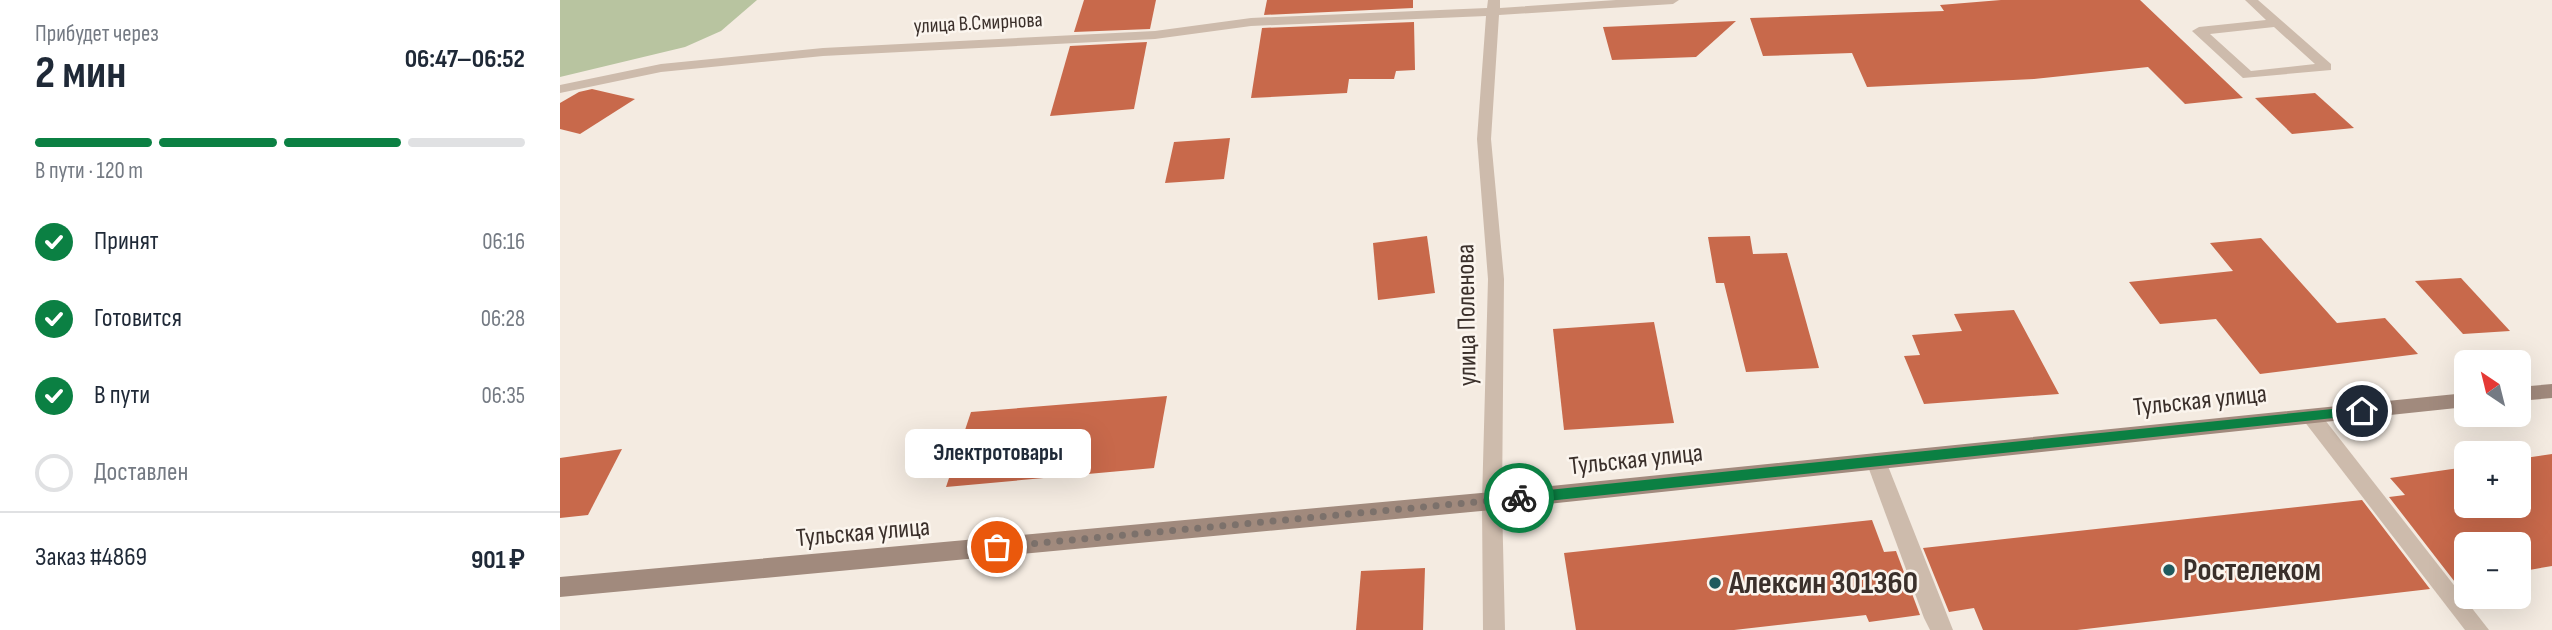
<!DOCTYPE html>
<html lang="ru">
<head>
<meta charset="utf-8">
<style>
  body { margin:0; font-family:"Sofia Sans Condensed",sans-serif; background:#f6f6f7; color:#1f2937; height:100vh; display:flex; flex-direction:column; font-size:26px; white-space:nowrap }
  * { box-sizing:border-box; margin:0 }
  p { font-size:23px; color:#747a83 }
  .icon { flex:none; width:38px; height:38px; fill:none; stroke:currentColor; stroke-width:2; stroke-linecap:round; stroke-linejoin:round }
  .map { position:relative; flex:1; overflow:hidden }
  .details { display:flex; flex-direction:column; background:#fff; width:560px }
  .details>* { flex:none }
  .needle { width:46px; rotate:325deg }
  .controls { position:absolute; left:1894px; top:350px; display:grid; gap:14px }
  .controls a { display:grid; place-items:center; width:77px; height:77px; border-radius:10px; background:#fff; box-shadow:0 7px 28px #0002; font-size:35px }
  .pin { position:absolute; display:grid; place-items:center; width:60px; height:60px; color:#fff; margin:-30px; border:4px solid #fff; border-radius:50%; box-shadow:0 2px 7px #0007 }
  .courier { position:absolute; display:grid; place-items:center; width:70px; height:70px; margin:-35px; border:5px solid #0b8043; border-radius:50%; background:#fff; color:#222; box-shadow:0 2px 9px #0007 }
  .bubble { position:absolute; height:49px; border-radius:10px; background:#fff; box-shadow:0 7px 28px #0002; font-size:23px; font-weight:700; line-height:49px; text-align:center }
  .summary em { font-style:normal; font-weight:700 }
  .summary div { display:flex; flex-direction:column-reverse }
  .summary { display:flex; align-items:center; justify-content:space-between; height:119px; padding:0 35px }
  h1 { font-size:46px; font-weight:700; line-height:52px }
  .bar { display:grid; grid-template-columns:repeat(4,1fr); gap:10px 7px; align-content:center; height:84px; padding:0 35px }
  .bar i { height:9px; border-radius:5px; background:#e0e1e3 }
  .bar .current { background:#0b8043 }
  .bar p { grid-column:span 4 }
  .line { display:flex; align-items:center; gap:18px; padding:0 35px; border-top:2px solid #e0e1e3 }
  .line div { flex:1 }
  ol { padding:0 35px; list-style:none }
  li { display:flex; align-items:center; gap:21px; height:77px }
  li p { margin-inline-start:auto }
  li .icon { padding:7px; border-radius:50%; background:#0b8043; color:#fff; stroke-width:4 }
  li:last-child { color:#747a83 }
  li i { width:38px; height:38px; border:4px solid #e0e1e3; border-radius:50% }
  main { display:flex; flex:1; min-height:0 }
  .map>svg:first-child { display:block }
</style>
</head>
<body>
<main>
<section class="details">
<div class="summary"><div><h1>2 мин</h1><p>Прибудет через</p></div><em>06:47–06:52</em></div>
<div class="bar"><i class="current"></i><i class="current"></i><i class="current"></i><i></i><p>В пути · 120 m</p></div>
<ol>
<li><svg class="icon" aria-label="check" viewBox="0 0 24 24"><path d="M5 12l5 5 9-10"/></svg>Принят<p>06:16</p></li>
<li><svg class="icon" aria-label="check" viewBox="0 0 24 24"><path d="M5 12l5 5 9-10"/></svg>Готовится<p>06:28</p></li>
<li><svg class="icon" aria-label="check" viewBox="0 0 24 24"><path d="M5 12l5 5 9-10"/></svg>В пути<p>06:35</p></li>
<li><i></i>Доставлен</li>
</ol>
<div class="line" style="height:91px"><div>Заказ #4869</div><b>901 ₽</b></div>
</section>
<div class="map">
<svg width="1992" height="630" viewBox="0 0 1992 630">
  <rect width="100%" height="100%" fill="#f4ebe1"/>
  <!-- green -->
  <polygon fill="#b8c4a0" points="0,0 197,0 161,31 125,47 0,77"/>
  <!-- building -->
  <g fill="#c8694b">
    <polygon points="524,0 596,0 590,29 514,32"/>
    <polygon points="707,0 853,0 853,8 704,15"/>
    <polygon points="1441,0 1580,0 1683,98 1625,104 1588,67 1474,79 1307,87 1292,53 1203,56 1190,18 1384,11 1380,5"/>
    <polygon points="1176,21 1136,57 1052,60 1043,27"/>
    <polygon points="854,22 855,70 836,71 834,79 789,79 787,93 691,98 702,28"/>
    <polygon points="587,42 574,109 490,116 510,46"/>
    <polygon points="32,89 75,99 20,134 0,129 0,103 19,92"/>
    <polygon points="1755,93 1794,128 1732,134 1695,98"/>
    <polygon points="670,138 664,179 605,183 614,142"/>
    <polygon points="867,236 875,293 818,300 813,243"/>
    <polygon points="1190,236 1193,254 1227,253 1259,368 1186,372 1164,283 1156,283 1148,237"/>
    <polygon points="1701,238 1777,323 1825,318 1858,354 1700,374 1656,319 1600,324 1569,282 1673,271 1650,243"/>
    <polygon points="1901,278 1950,331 1903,334 1855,281"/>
    <polygon points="1454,310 1499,394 1364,404 1344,356 1360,355 1352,335 1402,331 1394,314"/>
    <polygon points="1094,322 1114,423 1004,430 993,329"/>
    <polygon points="607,396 594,468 386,487 411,412"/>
    <polygon points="62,449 28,515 0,518 0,458"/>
    <polygon points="1992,454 1992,566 1958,572 1958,544 1906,544 1906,585 1898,586 1829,497 1845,495 1830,478 1906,467 1906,506 1958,506 1958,459"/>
    <polygon points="1802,500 1870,589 1517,630 1423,630 1414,608 1389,612 1363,548"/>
    <polygon points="1312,520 1324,552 1336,551 1360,615 1309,622 1306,615 1174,630 1016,630 1004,553"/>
    <polygon points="865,568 863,630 796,630 801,571"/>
  </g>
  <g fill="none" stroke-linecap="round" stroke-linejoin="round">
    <!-- service -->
    <g fill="#cdbbac" fill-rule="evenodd">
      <path d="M1685 0H1698L1771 64V70L1683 78 1632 31 1639 27 1706 20ZM1714 27 1755 64 1691 71 1650 34Z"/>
      <polygon points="1751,409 1758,411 1929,630 1905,630 1744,421 1741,416 1744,411"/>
      <polygon points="1316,453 1323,455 1326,461 1393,630 1370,630 1364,618 1306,461 1309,455"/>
    </g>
    <!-- minor -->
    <polygon fill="#cdbbac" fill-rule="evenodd" points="928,0 940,0 940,8 1056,0 1119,0 1113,4 939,15 931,139 944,279 942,501 945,630 923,630 922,501 928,279 917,139 926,16 691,26 595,39 263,56 101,72 0,93 0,85 101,64 263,48 595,31 691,18 927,8"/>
    <!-- secondary -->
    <g fill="#a18a7d" fill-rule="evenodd">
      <polygon points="1992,384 1992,398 1958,401 1958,387"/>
      <polygon points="1906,393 1906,407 932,510 0,597 0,577 932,492"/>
    </g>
  </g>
  <!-- route -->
  <polygon fill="#0b8043" points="1802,406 1808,411 1802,415 959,504 952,498 959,493"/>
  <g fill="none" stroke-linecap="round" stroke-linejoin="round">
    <!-- done -->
    <polyline stroke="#7c716b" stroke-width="7" stroke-dasharray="0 12.6" points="437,547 959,498"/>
  </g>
  <!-- markers -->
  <g fill="#1f5a5e" stroke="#fbf5ee" stroke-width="2.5">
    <circle cx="1609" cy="570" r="7"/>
    <circle cx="1155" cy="583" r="7"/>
  </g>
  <g text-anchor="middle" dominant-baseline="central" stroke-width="5" stroke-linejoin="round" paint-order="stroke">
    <!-- far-street labels -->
    <g font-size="21" fill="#3b302b" stroke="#fbf5ee">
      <text transform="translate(418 23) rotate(-3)">улица В.Смирнова</text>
    </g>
    <!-- street labels -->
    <g font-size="26" fill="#3b302b" stroke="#fbf5ee">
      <text transform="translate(907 315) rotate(-91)">улица Поленова</text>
      <text transform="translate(1640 401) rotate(-6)">Тульская улица</text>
      <text transform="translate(1076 460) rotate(-6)">Тульская улица</text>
      <text transform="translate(303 533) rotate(-5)">Тульская улица</text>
    </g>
    <!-- near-poi labels -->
    <g font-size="32" font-weight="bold" fill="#3b302b" stroke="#fbf5ee" text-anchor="start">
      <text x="1623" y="570">Ростелеком</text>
      <text x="1169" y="583">Алексин 301360</text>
    </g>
  </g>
</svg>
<div class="controls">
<a><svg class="needle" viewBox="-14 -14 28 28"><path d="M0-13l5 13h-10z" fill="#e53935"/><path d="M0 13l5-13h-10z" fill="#747a83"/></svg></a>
<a>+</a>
<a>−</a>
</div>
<div class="pin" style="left:437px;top:547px;background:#ea580c"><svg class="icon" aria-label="bag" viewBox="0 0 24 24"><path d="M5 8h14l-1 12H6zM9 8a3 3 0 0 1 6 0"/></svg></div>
<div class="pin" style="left:1802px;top:411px;background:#1f2937"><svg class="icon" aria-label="home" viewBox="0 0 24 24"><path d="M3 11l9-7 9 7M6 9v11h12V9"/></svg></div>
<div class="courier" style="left:959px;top:498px"><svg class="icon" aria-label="bike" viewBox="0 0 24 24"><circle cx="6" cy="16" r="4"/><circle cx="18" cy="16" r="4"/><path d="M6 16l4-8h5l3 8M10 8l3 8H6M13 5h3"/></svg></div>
<div class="bubble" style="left:345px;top:429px;width:186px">Электротовары</div>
</div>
</main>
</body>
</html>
